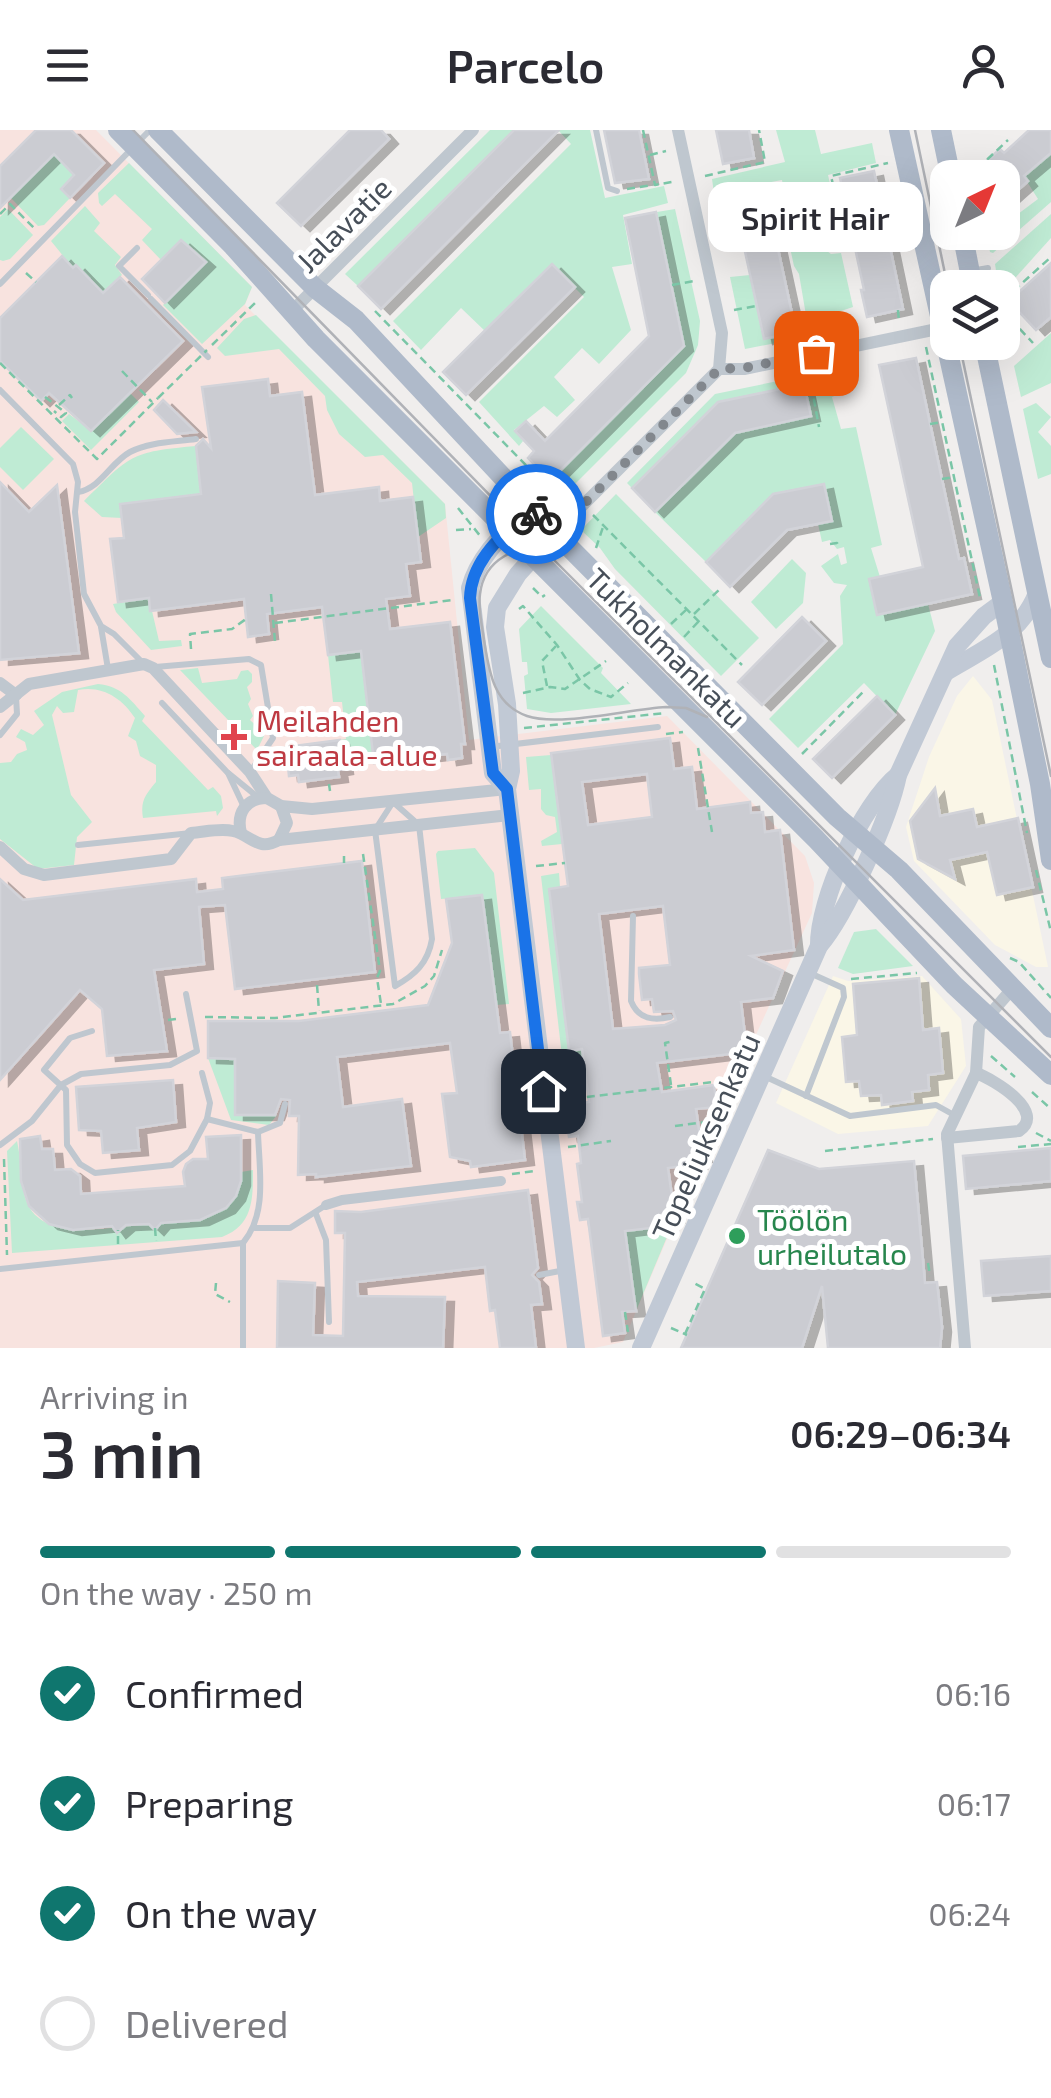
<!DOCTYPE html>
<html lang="en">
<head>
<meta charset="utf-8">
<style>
  body { margin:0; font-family:"Exo 2",sans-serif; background:#f7f7f7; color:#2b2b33; height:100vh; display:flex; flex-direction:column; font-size:38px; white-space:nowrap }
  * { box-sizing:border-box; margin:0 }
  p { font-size:32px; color:#7c7c81 }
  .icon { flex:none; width:55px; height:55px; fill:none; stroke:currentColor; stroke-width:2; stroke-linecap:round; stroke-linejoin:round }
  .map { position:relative; height:1218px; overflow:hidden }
  .details { display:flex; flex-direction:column; background:#fff; flex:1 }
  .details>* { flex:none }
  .needle { width:65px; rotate:43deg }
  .controls { position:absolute; left:930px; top:30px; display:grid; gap:20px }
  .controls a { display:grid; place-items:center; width:90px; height:90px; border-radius:20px; background:#fff; box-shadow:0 10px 40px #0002; font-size:50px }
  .pin { position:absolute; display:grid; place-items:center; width:85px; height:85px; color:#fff; margin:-42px; border-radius:20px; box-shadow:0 5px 15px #0006 }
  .courier { position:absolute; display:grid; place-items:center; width:100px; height:100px; margin:-50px; border:8px solid #1a73e8; border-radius:50%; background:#fff; color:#222; box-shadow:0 2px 12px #0007 }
  .bubble { position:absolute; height:70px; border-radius:20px; background:#fff; box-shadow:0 10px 40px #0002; font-size:32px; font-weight:600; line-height:70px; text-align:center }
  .summary em { font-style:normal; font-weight:600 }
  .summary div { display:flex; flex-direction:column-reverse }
  .summary { display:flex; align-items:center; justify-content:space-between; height:170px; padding:0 40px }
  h1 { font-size:65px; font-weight:600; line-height:75px }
  .bar { display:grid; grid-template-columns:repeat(4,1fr); gap:15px 10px; align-content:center; height:120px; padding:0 40px }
  .bar i { height:12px; border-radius:8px; background:#e1e1e2 }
  .bar .active { background:#0f766e }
  .bar p { grid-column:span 4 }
  ol { padding:0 40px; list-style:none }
  li { display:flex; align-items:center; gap:30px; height:110px }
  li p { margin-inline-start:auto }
  li .icon { padding:10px; border-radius:50%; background:#0f766e; color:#fff; stroke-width:4 }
  li:last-child { color:#7c7c81 }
  li i { width:55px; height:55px; border:5px solid #e1e1e2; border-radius:50% }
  header { display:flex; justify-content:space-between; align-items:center; height:130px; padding:0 40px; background:#fff; font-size:45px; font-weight:600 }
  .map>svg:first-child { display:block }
</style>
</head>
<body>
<header><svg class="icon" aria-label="menu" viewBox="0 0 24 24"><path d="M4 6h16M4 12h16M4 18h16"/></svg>Parcelo<svg class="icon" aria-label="person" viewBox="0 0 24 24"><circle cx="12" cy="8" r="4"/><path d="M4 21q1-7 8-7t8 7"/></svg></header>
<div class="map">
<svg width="1051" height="1218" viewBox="0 0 1051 1218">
  <defs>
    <filter id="shadow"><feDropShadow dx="9" dy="5" stdDeviation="0" flood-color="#0004"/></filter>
  </defs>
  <rect width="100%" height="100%" fill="#f0eeed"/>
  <!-- commercial -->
  <g fill="#faf6e7">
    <polygon points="973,546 992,570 1048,837 1036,837 995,815 914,731 906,697 929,627 957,566"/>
    <polygon points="833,846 848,851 922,846 961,889 966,936 928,996 838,1004 776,973"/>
  </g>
  <!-- medical -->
  <polygon fill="#f8e3df" points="0,0 96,0 252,157 245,175 445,374 469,610 667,586 805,726 814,753 812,783 736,948 623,1212 594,1218 0,1218"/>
  <!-- green -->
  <g fill="#bfebd4">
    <polygon points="490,0 514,0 358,156 345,144"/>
    <polygon points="558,0 590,0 605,68 664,56 668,73 623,85 632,134 612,137 631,200 599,234 582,218 554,247 575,270 557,287 544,276 514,300 523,311 519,316 479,272 584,167 552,135 485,201 461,178 421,220 393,191 571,14"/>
    <polygon points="776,0 815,0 821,24 872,13 876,33 828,45 838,90 828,93 830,101 837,100 840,107 823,112 823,118 831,124 841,123 853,177 841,181 843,191 853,190 854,193 809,203 799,144 794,136 777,58 783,56 782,50 714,63 712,49 785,32"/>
    <polygon points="1051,23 1051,72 993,123 990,122 986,103 1002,102 1003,89 1014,87 1038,69 1024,47"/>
    <polygon points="54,24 74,45 61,58 70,68 44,95 38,96 10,67"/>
    <polygon points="129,33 252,157 245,174 202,214 163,175 205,132 181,110 161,130 142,110 152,99 115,64 102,76 99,73 98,63"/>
    <polygon points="85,76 100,93 94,101 121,127 115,135 122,145 103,162 76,136 73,138 51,111"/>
    <polygon points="8,79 33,105 10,129 3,131 0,130 0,87"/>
    <polygon points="675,79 700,191 698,215 686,243 566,363 553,348 684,216 657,82"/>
    <polygon points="1051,84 1051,108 1006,158 998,154 995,134"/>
    <polygon points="750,145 764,208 796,202 797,209 745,219 730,147"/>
    <polygon points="256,185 445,374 446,388 418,407 412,353 383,325 365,327 339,304 327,280 325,266 279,219 225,226 217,218 244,189"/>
    <polygon points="1051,203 1051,253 1021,267 1014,236"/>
    <polygon points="851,236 852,239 835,243 839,264 832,267 841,299 856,297 882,415 871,418 880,447 869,449 877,484 928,474 935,501 895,585 864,553 798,618 769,589 843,514 840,466 847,455 834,453 821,436 838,424 841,435 847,433 844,417 837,419 830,410 822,412 818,394 832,391 773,365 706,432 655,382 735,303 811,286 804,254 718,272 632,358 627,353 715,264"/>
    <polygon points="130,263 139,272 91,320 62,291 69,284 92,301"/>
    <polygon points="1036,273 1051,287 1038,302 1051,316 1051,344 1038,349 1023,279"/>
    <polygon points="21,297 54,329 23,360 0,337 0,318"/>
    <path d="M196 316 201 364 121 374 122 388 102 387 84 371C131 325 129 322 196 316Z"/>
    <polygon points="616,364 759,508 721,546 615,439 600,418 581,400"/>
    <polygon points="792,429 806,443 803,473 776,499 751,472"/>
    <polygon points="149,468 159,511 181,510 182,516 151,520 116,482 113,474"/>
    <polygon points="541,476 603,538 601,543 631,574 551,583 527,579 524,546 528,544 527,532 522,532 519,499"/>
    <polygon points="361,521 374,633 344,639 340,610 346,609 342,572 333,572 328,525"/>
    <polygon points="198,538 202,553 237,549 241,541 248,540 252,544 252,552 247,557 251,569 248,574 253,586 250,590 265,604 257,620 180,540"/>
    <path d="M98 554C121 556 130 569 145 586L142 591 208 660 213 657 221 666 223 678 217 686 216 681 143 688C140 671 146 664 156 652V635L140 626 136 611 128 606 135 588C122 568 102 555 78 560L74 582 63 583 57 576 52 585 71 665 92 692 77 707 74 735 38 739 0 709V633L11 632 17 624 27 620 25 612 16 607 21 599 33 605 44 595 34 581 62 562Z"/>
    <polygon points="551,625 562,714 542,716 541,711 557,702 555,687 546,685 541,679 541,659 529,660 526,627"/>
    <polygon points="475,718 494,743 509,874 496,875 482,766 441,769 436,724 438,721"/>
    <polygon points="559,743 560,757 549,759 569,920 582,919 586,950 565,952 541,746"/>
    <polygon points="876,799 913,836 853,844 838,838 854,802"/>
    <polygon points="208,928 235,929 235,984 277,985 269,995 231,990"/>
    <path d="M17 1011C21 1029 21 1048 24 1063 35 1117 112 1096 150 1094L155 1098 160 1093C195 1088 242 1088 241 1042L253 1040C253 1070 253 1095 222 1107L12 1123 7 1021Z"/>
    <polygon points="675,1088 636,1181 625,1101"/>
  </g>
  <!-- building -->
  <g fill="#cbccd2" stroke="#d2d3d9" stroke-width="2.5" fill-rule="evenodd" filter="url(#shadow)">
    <polygon points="36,0 71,0 104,33 70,68 61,59 74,45 54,24 0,78 0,36"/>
    <polygon points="350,0 381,0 389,9 301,96 277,73"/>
    <polygon points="514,0 559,0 381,179 358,156"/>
    <polygon points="604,0 639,0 649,49 615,53"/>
    <polygon points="716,0 749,0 754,28 723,34"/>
    <polygon points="1029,0 1051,0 1051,23 1024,46 1028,51 1009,68 1002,61 1002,48 991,48 981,36 1000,19 1004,23"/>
    <polygon points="874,41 903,179 867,187 861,160 864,160 840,48"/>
    <polygon points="766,64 796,202 764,209 734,71"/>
    <polygon points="656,82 684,216 550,351 528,328 534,321 515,301 526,291 545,311 649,206 625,88"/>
    <polygon points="181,110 206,132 165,173 142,149"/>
    <polygon points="62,126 73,138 76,135 103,163 120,147 183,211 91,301 49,263 41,271 0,231 0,188"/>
    <polygon points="1051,133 1051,187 1036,200 1009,171"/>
    <polygon points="552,134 575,157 466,265 443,242"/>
    <polygon points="916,228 959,429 964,428 972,464 877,485 869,449 923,437 879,235"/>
    <polygon points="268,249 270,266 302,262 315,365 379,357 380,371 413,367 421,432 406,434 410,466 386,469 390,499 450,492 465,614 461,614 462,628 448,630 447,624 374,633 361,521 328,525 322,477 267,484 269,504 248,507 244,469 150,481 149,468 118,472 110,409 124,408 120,374 201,364 196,316 203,309 211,318 202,257"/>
    <polygon points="804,254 811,286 735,303 655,382 632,358 718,272"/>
    <polygon points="163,270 196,302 177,304 154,280"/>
    <polygon points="0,352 29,382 57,355 79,523 0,530"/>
    <polygon points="824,354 832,391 787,400 730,457 706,432 773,364"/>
    <polygon points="802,487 826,511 762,575 738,552"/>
    <polygon points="877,566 895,585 832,648 813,629"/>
    <path d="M670 608 674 639 692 637 697 679 750 672 751 683 763 682 765 702 780 700 794 820 751 826 783 841 773 868 741 872 747 922 657 933 662 962 714 955 717 977 696 979 703 1027 697 1028 698 1034 668 1038 675 1088 658 1090 659 1097 625 1101 636 1181 622 1182 625 1203 603 1206 588 1089 580 1090 577 1072H582L577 1034 581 1033 578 1006 569 1007 564 975 589 972 582 919 569 921 549 759 568 756 551 623ZM647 644 652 687 588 695 582 652ZM663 776 670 835 639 838V844L642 870 652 869 654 882 673 881 676 890 665 895 613 899 599 784Z"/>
    <polygon points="340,610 344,639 338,640 339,647 299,652 298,645 289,646 286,617"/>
    <polygon points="935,658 940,686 973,679 977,697 1018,688 1033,757 997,765 987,722 950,730 955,749 918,729 910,691"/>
    <polygon points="362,731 375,842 235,859 225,775 199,777 204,834 154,840 167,921 107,926 102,879 80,860 0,950 0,749 23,770 196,749 197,762 223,759 222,748"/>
    <polygon points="482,765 500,903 510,902 525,1030 471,1037 470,1031 450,1027 442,964 457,963 450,913 337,927 343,977 402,969 411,1036 316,1047 316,1044 298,1045 299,986 289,986 290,970 281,969 275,985 235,985 235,929 208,928 208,891 299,891 428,875 452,813 446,769"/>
    <polygon points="919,848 923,900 939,898 943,943 928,945 929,960 912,962 913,971 882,975 881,965 861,966 859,951 846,952 842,907 857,905 853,854"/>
    <polygon points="173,950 176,992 137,998 139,1020 103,1023 101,1001 79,1000 76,957"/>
    <polygon points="241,1005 241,1051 236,1066 226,1078 200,1090 161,1093 155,1100 149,1094 126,1095 117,1103 112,1096 73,1100 49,1094 29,1076 21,1051 20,1009 40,1006 42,1019 53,1019 55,1040 71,1039 80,1046 81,1064 185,1056 183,1042 186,1034 193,1029 208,1029 206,1007"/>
    <polygon points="1051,1018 1051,1051 966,1059 963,1026"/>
    <polygon points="768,1020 819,1039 914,1031 925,1153 937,1152 942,1197 940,1218 828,1218 822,1156 802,1218 681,1218"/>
    <polygon points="528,1060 538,1138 532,1145 539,1152 542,1174 531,1175 536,1218 500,1218 495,1180 490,1181 485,1137 357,1152 358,1166 445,1167 443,1218 277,1218 278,1151 315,1153 313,1205 343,1206 345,1103 335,1103 335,1081 361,1082"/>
    <polygon points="1051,1126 1051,1161 984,1166 981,1131"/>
  </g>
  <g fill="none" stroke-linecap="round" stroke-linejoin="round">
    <!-- path -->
    <g stroke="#7ac6a7" stroke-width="2.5" stroke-dasharray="8 5" stroke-linecap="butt">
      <polyline points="643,0 655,55 672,52"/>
      <polyline points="650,25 666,21"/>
      <polyline points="705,46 765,32 759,0"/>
      <polyline points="985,48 977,39 1008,10"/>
      <polyline points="627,59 653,55"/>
      <polyline points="1002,67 1009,77"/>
      <polyline points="880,69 893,64"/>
      <polyline points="0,84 10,74 36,100"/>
      <polyline points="842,95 831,46 888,33"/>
      <polyline points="718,108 741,103"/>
      <polyline points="26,143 36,152"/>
      <polyline points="672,155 694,151"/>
      <polyline points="1002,166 1010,164 1051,127"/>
      <polyline points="734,180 756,176"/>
      <polyline points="898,180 899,192"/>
      <polyline points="1002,180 1033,213"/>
      <polyline points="375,181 562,372"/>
      <polyline points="212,215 256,172"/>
      <polyline points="926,217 980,468"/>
      <polyline points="0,233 97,329 158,268"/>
      <polyline points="122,241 152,272"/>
      <polyline points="809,243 819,297"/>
      <polyline points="45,267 66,283 61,287 54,281"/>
      <polyline points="59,275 70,265 72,268"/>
      <polyline points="930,294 942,292"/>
      <polyline points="942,349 954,347"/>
      <polyline points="458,378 481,407"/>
      <polyline points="593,385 742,535"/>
      <polyline points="456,400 471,399"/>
      <polyline points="830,414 837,413 840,418"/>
      <polyline points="596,418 603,397"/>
      <polyline points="533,458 542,467 545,465"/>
      <polyline points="271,464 275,512"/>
      <polyline points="519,479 523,476 557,515 580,550 590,559 611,567 628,553"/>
      <polyline points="694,484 721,458"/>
      <polyline points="275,493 452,470"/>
      <polyline points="671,494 687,479"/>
      <polyline points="684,507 699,491"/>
      <polyline points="191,519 190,504 232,499 246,489"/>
      <polyline points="994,535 1027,703"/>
      <polyline points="547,556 542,531 556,516"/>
      <polyline points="523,563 550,557 565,559 606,531"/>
      <polyline points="524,598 665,583"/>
      <polyline points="666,604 683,602"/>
      <polyline points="698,618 712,702"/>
      <polyline points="802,624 863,562"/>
      <polyline points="329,654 330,661"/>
      <polyline points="363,724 380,841 377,848 381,874"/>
      <polyline points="344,726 344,733"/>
      <polyline points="536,736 565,733"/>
      <polyline points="1036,740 1051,802"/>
      <polyline points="1010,828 1019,832 1051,868"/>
      <polyline points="851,849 917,843"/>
      <polyline points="317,855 319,881"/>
      <polyline points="205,887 275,888 393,874 425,856 434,846 442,820"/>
      <polyline points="168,890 177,889"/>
      <polyline points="991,926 1015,947"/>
      <polyline points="671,955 665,913 674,911"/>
      <polyline points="1032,962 1051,979"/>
      <polyline points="561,970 722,951 737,954"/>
      <polyline points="675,996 721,990"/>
      <polyline points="1036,1003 1051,1011"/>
      <polyline points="568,1017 611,1011"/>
      <polyline points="1018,1017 1051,1014"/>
      <polyline points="825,1021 933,1009"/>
      <polyline points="4,1029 7,1125"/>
      <polyline points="512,1044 534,1041"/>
      <polyline points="155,1098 156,1111"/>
      <polyline points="118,1114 118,1100"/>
      <polyline points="928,1133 930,1146"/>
      <polyline points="216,1153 215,1164 230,1172"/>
      <polyline points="625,1182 628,1202"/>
      <polyline points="671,1198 687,1205"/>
      <polyline points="685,1204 705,1159 692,1152"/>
    </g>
    <!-- service -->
    <g stroke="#bfc7cf" stroke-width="6">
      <polyline points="596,0 608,58 617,61"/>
      <polyline points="137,118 119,136 148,165"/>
      <polyline points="971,141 988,138"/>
      <polyline points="0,154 150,0"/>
      <polyline points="151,169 208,227"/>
      <polyline points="0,260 73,334 78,352 75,382 84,464 101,496 114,504 143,533"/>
      <path d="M78 362C101 358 110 333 130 322 149 312 174 312 196 309"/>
      <polyline points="101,497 108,539"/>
      <polyline points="155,537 249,529 261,535 273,608 251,641"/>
      <polyline points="162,573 227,642 259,668"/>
      <polyline points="0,605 17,584 16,566"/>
      <polyline points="490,617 658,597"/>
      <polyline points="228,643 244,677"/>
      <path d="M393 672 419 695 432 809C428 833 415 845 395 856L375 700Z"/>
      <polyline points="78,715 191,703"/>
      <path d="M633 786 631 871C638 889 653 891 670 887"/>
      <polyline points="92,901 70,908 44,940 66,960 67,1015 80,1034 95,1043 172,1035 190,1021 207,989 210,973 202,943"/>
      <polyline points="764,946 850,986 936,975 954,985"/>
      <polyline points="806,966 844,867 843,858 812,844"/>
      <polyline points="207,989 258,1002 280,993 285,974"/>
      <polyline points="0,1015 32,991 61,955 81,944 170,935 197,921 186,864"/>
      <polyline points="316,1084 326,1110 329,1192"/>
      <polyline points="255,1098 290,1098 326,1075"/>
      <polyline points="0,1139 243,1113"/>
      <polyline points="539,1145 565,1140"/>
      <path d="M243 1218V1113C268 1083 259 1039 258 1002"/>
    </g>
    <!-- pedestrian -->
    <polyline stroke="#bfc7cf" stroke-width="10" points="326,1075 342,1070 501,1051"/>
    <!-- minor -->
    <g stroke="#bfc7cf" stroke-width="12">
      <polyline points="292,181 473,0"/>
      <polyline points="719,239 744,239 942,198"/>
      <polyline points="555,403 719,239 722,203 678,0"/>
      <polyline points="0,553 16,565"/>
      <polyline points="0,577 29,554 144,534 153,538 250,642 267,668 281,676 312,679 507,659"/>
      <path d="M241 703C236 683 246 668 267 668"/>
      <polyline points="279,710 287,693 281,676"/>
      <path d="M0 717 24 739 44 745 171 729 191 703C205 702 220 698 233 701 252 705 257 722 279 710L510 685"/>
      <path d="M947 1008 1019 1001C1047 982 995 950 976 943"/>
      <polyline points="965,1218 947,1004 976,943 979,897 1012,859"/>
    </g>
    <!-- secondary -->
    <g stroke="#c1c9d5" stroke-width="18">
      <polyline points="555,403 518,444 497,478 495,497 507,574 511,641 507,659 576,1218"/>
      <path d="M946 542C982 520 1021 505 1037 463"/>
      <path d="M507 659 493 643 470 458C479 424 506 402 530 378"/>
      <path d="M819 816C818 770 862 674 898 645"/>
      <path d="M641 1218 819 816C846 785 890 686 898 645L957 516 984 486 1003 472"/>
    </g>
    <!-- primary -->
    <g stroke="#afbaca" stroke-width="20">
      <polyline points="118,0 233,116 316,209 816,709 954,855 1051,945"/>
      <polyline points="158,0 315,158 356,190 555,403 837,687 899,740 1051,898"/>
      <polyline points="899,0 1003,472 1040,654 1051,730"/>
      <polyline points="941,0 951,48"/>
      <polyline points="962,102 973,158"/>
      <polyline points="984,212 1051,528"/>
    </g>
    <!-- tram -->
    <g stroke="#b0b2b7" stroke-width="2.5">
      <polyline points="133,0 516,392 1051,927"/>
      <polyline points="915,0 948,158"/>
      <polyline points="959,212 1051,646"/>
      <path d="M548 422C517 412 484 430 480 464 478 479 482 495 484 510 489 541 493 574 527 586 559 597 629 579 666 577L686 578 707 587"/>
    </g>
    <!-- path-bridge -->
    <polyline stroke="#7ac6a7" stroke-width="2.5" stroke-dasharray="8 5" stroke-linecap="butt" points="158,268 207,220"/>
  </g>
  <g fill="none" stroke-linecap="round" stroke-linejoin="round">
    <!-- done -->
    <polyline stroke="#82878d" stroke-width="10" stroke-dasharray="0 18" points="536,384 555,403 719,239 744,238 816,223"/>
    <!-- route -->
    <path stroke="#1a73e8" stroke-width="12" d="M536 384 530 378C505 403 471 429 470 468L493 643 507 659 543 961"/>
  </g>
  <!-- markers -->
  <path fill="#e0444e" stroke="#fff" stroke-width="4" d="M229 592h10v10h10v10h-10v10h-10v-10h-10v-10h10z"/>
  <circle fill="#2e9e5b" stroke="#fff" stroke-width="4" cx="737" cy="1106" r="10"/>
  <g text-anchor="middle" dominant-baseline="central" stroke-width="10" stroke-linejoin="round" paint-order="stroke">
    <!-- street labels -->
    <g font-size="30" fill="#474f59" stroke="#fff">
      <text transform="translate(343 94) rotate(-45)">Jalavatie</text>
      <text transform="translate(667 517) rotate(45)">Tukholmankatu</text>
      <text transform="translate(705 1006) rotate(-66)">Topeliuksenkatu</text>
    </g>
    <!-- health labels -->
    <g font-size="30" fill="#be3a42" stroke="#fff" text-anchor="start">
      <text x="256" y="590">Meilahden<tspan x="256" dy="34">sairaala-alue</tspan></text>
    </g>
    <!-- leisure labels -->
    <g font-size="30" fill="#27864d" stroke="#fff" text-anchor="start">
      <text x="757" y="1089">Töölön<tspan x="757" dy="34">urheilutalo</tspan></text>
    </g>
  </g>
</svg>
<div class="controls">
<a><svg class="needle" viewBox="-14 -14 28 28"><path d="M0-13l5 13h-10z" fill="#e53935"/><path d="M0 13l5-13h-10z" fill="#7c7c81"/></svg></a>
<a><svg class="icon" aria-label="layers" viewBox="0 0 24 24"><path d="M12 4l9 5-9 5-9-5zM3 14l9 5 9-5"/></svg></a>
</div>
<div class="pin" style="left:816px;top:223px;background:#ea580c"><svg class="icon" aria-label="bag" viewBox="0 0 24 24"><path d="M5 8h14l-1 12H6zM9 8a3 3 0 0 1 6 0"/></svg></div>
<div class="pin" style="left:543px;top:961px;background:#1f2937"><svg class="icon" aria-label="home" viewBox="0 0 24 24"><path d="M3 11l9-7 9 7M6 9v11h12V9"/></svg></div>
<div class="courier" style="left:536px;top:384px"><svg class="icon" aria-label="bike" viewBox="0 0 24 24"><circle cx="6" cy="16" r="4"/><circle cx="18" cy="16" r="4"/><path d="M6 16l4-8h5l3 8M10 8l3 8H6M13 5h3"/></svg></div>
<div class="bubble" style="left:708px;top:52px;width:215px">Spirit Hair</div>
</div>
<section class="details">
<div class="summary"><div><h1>3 min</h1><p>Arriving in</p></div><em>06:29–06:34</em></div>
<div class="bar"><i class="active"></i><i class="active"></i><i class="active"></i><i></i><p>On the way · 250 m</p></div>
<ol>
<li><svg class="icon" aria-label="check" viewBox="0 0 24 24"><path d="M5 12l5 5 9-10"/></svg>Confirmed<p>06:16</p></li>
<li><svg class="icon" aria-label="check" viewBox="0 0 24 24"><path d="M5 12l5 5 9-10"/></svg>Preparing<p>06:17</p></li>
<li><svg class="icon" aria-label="check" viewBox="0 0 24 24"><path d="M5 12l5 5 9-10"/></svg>On the way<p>06:24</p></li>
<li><i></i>Delivered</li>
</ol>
</section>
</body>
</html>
